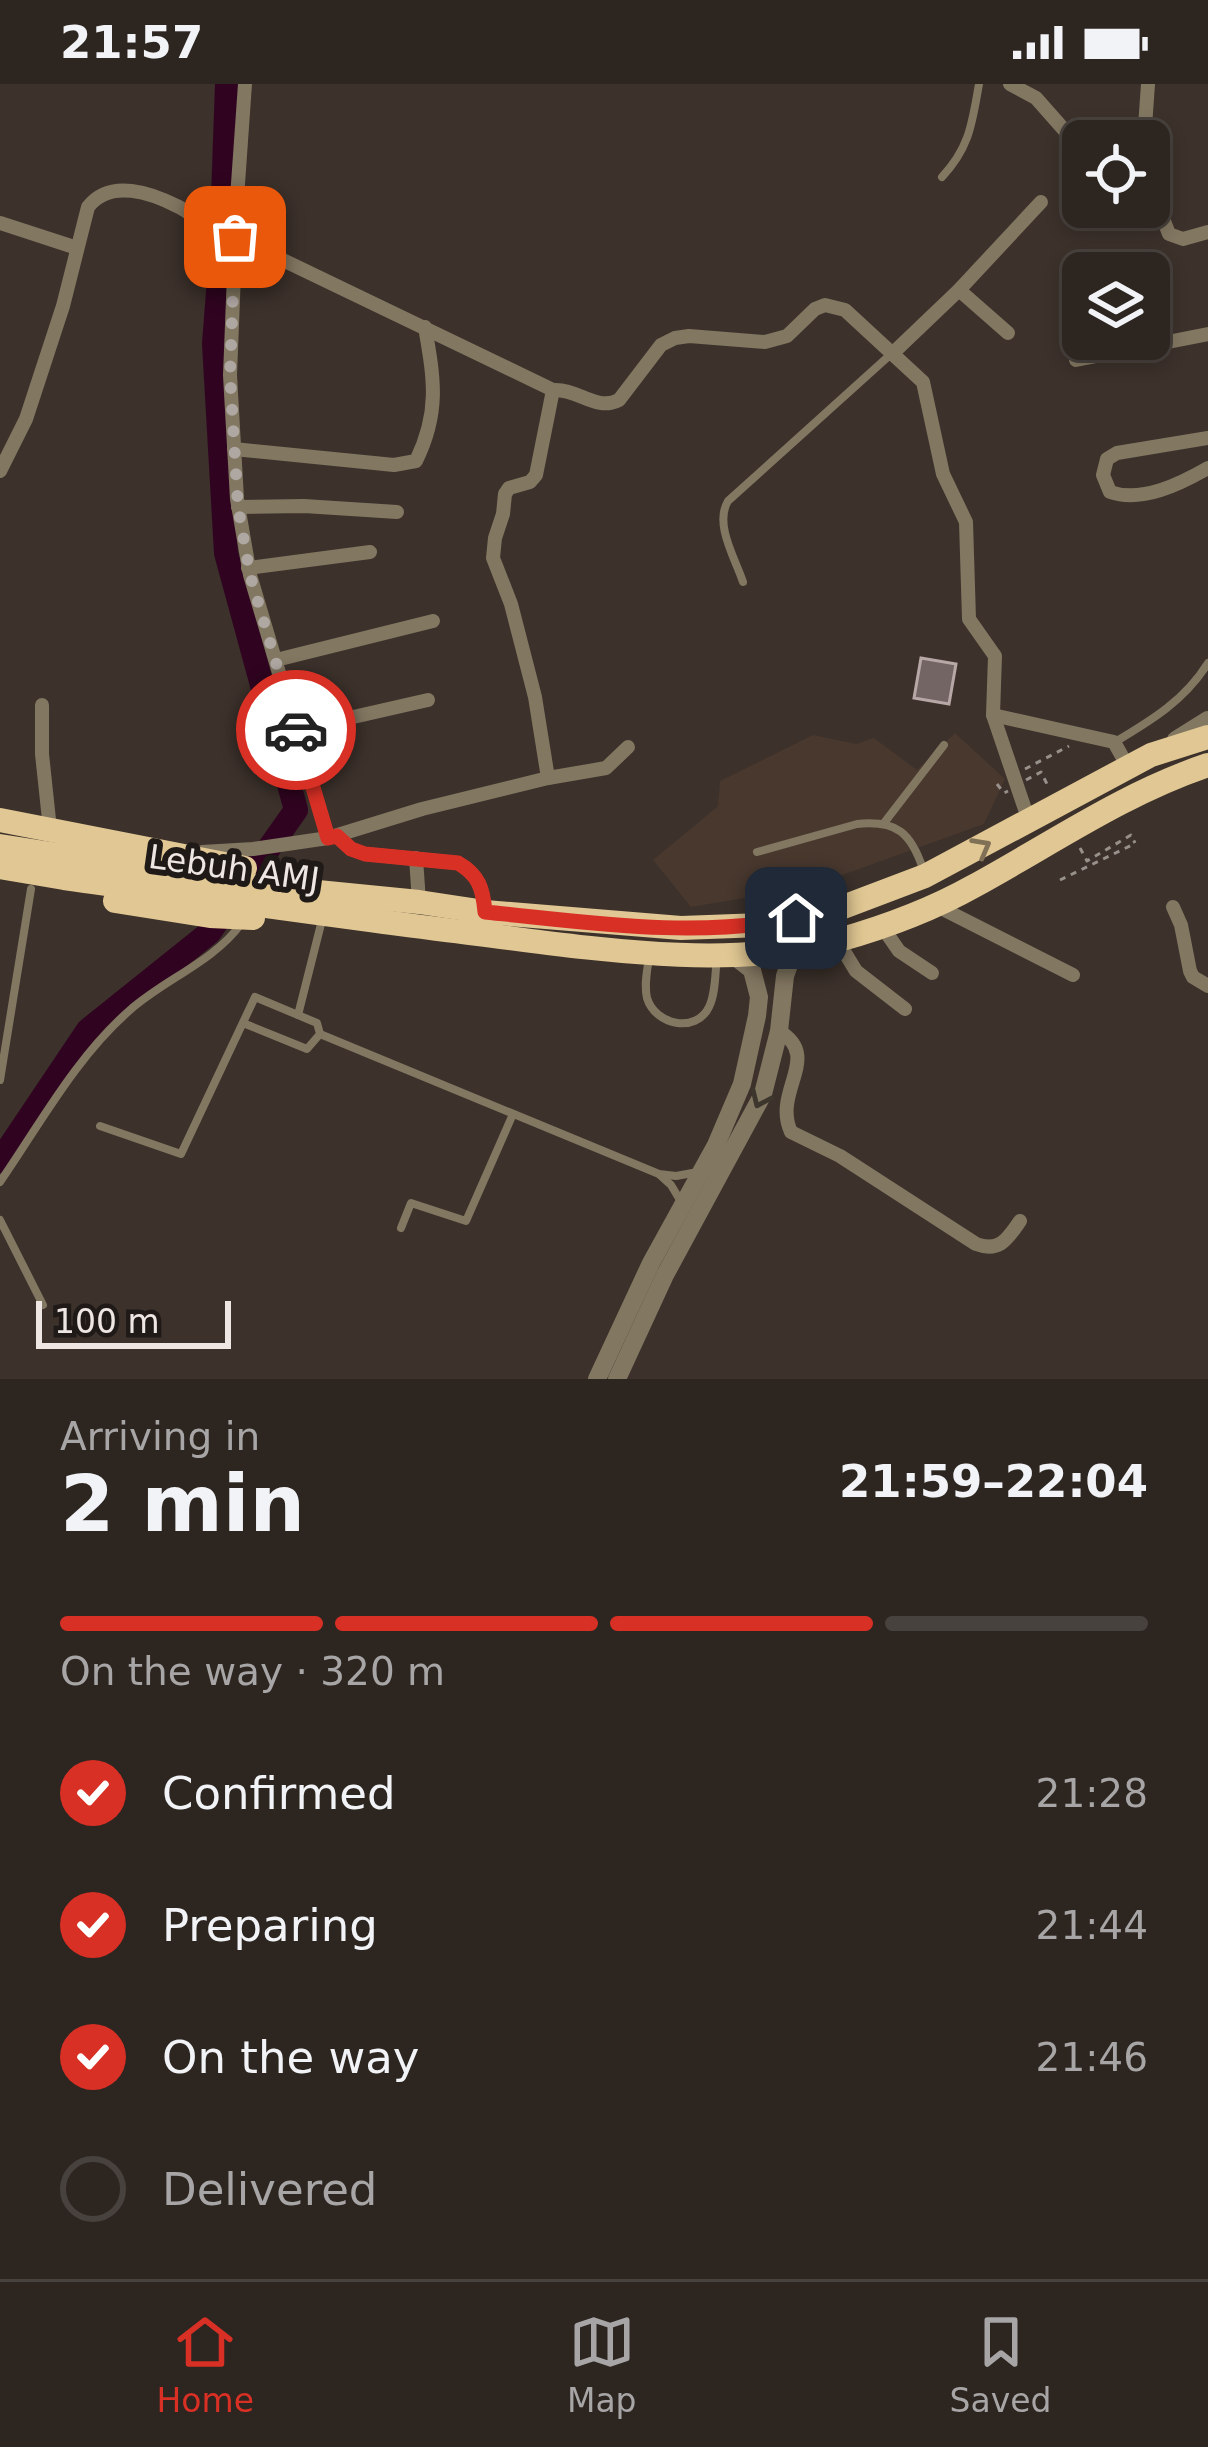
<!DOCTYPE html>
<html lang="en">
<head>
<meta charset="utf-8">
<style>
  body { margin:0; font-family:"DejaVu Sans",sans-serif; background:#352d29; color:#f1f3f6; height:100vh; display:flex; flex-direction:column; font-size:45px; white-space:nowrap }
  * { box-sizing:border-box; margin:0 }
  p { font-size:39px; color:#a7a5a5 }
  .icon { flex:none; width:66px; height:66px; fill:none; stroke:currentColor; stroke-width:2; stroke-linecap:round; stroke-linejoin:round }
  .map { position:relative; height:1295px; overflow:hidden }
  .side { display:flex; flex-direction:column; background:#2d2520; flex:1 }
  .side>* { flex:none }
  .tools { position:absolute; left:1062px; top:36px; display:grid; gap:24px }
  .tools a { display:grid; place-items:center; width:108px; height:108px; border-radius:18px; background:#2d2520; box-shadow:0 6px 18px #0003,0 0 0 3px #48423e; font-size:60px }
  .scale { position:absolute; left:36px; bottom:30px; width:195px; box-sizing:border-box; padding-left:12px; border:6px solid #ede6e2; border-top:0; font-size:33px; line-height:42px; white-space:nowrap; color:#ede6e2; -webkit-text-stroke:9px #1f1a17; paint-order:stroke }
  .pin { position:absolute; display:grid; place-items:center; width:102px; height:102px; color:#fff; margin:-51px; border-radius:24px; box-shadow:0 6px 18px #0006 }
  .courier { position:absolute; display:grid; place-items:center; width:120px; height:120px; margin:-60px; border:9px solid #d93025; border-radius:50%; background:#fff; color:#222; box-shadow:0 3px 15px #0007 }
  .head em { font-style:normal; font-weight:800 }
  .head div { display:flex; flex-direction:column-reverse }
  .head { display:flex; align-items:center; justify-content:space-between; height:204px; padding:0 60px }
  h1 { font-size:78px; font-weight:800; line-height:90px }
  .bar { display:grid; grid-template-columns:repeat(4,1fr); gap:18px 12px; align-content:center; height:144px; padding:0 60px }
  .bar i { height:15px; border-radius:9px; background:#48423e }
  .bar .on { background:#d93025 }
  .bar p { grid-column:span 4 }
  ol { padding:0 60px; list-style:none }
  li { display:flex; align-items:center; gap:36px; height:132px }
  li p { margin-inline-start:auto }
  li .icon { padding:12px; border-radius:50%; background:#d93025; color:#fff; stroke-width:4 }
  li:last-child { color:#a7a5a5 }
  li i { width:66px; height:66px; border:6px solid #48423e; border-radius:50% }
  .status { display:flex; justify-content:space-between; align-items:center; height:84px; padding:0 60px; background:#2d2520; direction:ltr }
  .status svg { height:33px; fill:currentColor }
  .tab-bar { display:flex; justify-content:space-around; align-items:center; height:168px; border-top:3px solid #48423e; background:#2d2520; font-size:33px; color:#a7a5a5 }
  .tab-bar a { display:grid; justify-items:center; gap:6px }
  .tab-bar .on { color:#d93025 }
  .map>svg:first-child { display:block }
</style>
</head>
<body>
<div class="status"><b>21:57</b><svg viewBox="0 0 49 12"><path d="M0 12V9h3v3zM5 12V6h3v6zM10 12V3h3v9zM15 12V0h3v12zM26 1h20v11H26zM47 4h2v5h-2z"/></svg></div>
<div class="map">
<svg width="1208" height="1295" viewBox="0 0 1208 1295">
  <rect width="100%" height="100%" fill="#3c312b"/>
  <!-- built -->
  <polygon fill="#48382e" points="955,649 1005,695 984,740 809,803 691,823 653,776 718,722 720,697 813,651 856,660 874,654 917,686"/>
  <g fill="none" stroke-linecap="round" stroke-linejoin="round">
    <!-- river -->
    <polyline stroke="#300420" stroke-width="24" points="0,1077 88,946 209,849 296,726 226,469 214,260 221,169 227,0"/>
  </g>
  <!-- building -->
  <polygon fill="#746565" stroke="#b7a7a6" stroke-width="3" points="921,574 956,580 949,620 914,614"/>
  <g fill="none" stroke-linecap="round" stroke-linejoin="round">
    <!-- path -->
    <g stroke="#98908b" stroke-width="3" stroke-dasharray="6 6" stroke-linecap="butt">
      <polyline points="1025,685 1069,662"/>
      <polyline points="1026,696 1041,688 1048,702"/>
      <polyline points="997,700 1004,709 1008,707"/>
      <polyline points="1080,764 1087,777 1131,751 1135,759"/>
      <polyline points="1060,796 1134,760"/>
    </g>
    <!-- service -->
    <g stroke="#827761" stroke-width="8">
      <path d="M942 93C970 63 972 39 979 0"/>
      <path d="M743 498C735 474 714 440 728 417L890 271"/>
      <path d="M1115 658C1152 636 1185 616 1208 579"/>
      <polyline points="884,739 944,661"/>
      <path d="M757 768 857 740C897 736 911 749 923 785"/>
      <path d="M649 874C647 887 644 901 647 914 655 941 696 950 709 923 716 909 715 888 717 873"/>
      <polyline points="298,931 321,840"/>
      <polyline points="320,950 659,1090 676,1092 698,1088"/>
      <polyline points="0,996 31,805"/>
      <polyline points="100,1042 181,1070 255,913 317,939 320,950 307,965 243,939"/>
      <polyline points="660,1091 671,1101 680,1116"/>
      <path d="M0 1098C40 1040 76 973 130 926 165 895 213 878 241 840"/>
      <polyline points="0,1136 43,1221"/>
      <polyline points="401,1144 411,1119 466,1137 513,1030"/>
    </g>
    <!-- minor -->
    <g stroke="#827761" stroke-width="14">
      <polyline points="245,0 237,114 230,291 237,415 250,491 328,754"/>
      <polyline points="1010,0 1036,14 1066,48 1096,57"/>
      <polyline points="1144,57 1148,0"/>
      <polyline points="1149,98 1169,150 1183,155 1208,148"/>
      <polyline points="0,139 77,164"/>
      <path d="M235 153 553 306C577 304 596 328 619 316L661 261 675 254 689 252 765 258 787 252 815 225 825 221 845 226 923 298 943 390 966 438 969 535 995 572 993 631 1029 737"/>
      <polyline points="959,206 1008,249"/>
      <polyline points="892,270 959,206 1041,118"/>
      <polyline points="1076,276 1208,250"/>
      <path d="M1208 354 1117 369 1107 375 1103 391 1110 408C1142 419 1180 400 1208 384"/>
      <path d="M234 365 394 381 416 377C440 328 434 295 425 243"/>
      <path d="M0 387 26 335 63 222 88 123C110 94 152 109 179 123 188 128 196 135 205 138 215 141 226 140 235 140"/>
      <polyline points="238,423 304,422 397,428"/>
      <polyline points="248,484 370,468"/>
      <polyline points="276,576 433,537"/>
      <polyline points="42,621 42,670 50,745"/>
      <polyline points="993,631 1114,658 1128,683"/>
      <polyline points="296,646 428,616"/>
      <polyline points="548,694 535,613 511,520 493,474 495,454 503,430 505,410 509,404 530,398 536,391 553,306"/>
      <path d="M337 752 351 765 365 770 458 779C479 791 483 805 485 828"/>
      <polyline points="202,768 253,765 328,754 422,725 548,694 606,684 628,663"/>
      <polyline points="416,774 419,818"/>
      <polyline points="935,821 1073,891"/>
      <polyline points="1173,823 1181,841 1190,887 1193,893 1208,902"/>
      <polyline points="881,841 899,867 932,889"/>
      <polyline points="837,856 856,887 905,925"/>
      <path d="M779 947C823 973 772 1007 791 1048L840 1072 976 1160C1000 1169 1008 1154 1020 1137"/>
    </g>
    <!-- tertiary -->
    <g stroke="#827761" stroke-width="18">
      <polyline points="1176,656 1208,636"/>
      <polyline points="597,1295 651,1179 716,1061 742,1000 757,932 759,913 752,886 734,872"/>
      <polyline points="617,1295 665,1191 763,1010 779,947 785,892 790,878 802,865"/>
    </g>
    <!-- trunk -->
    <g stroke="#e0c793" stroke-width="24">
      <polyline points="0,736 245,784"/>
      <polyline points="0,762 257,802 419,818 485,828 681,844 762,841 830,828 925,792 1151,671 1208,653"/>
      <path d="M0 783 64 794C202 813 340 833 478 850 591 864 729 887 839 856 885 843 933 825 974 802 1051 760 1124 709 1208 681"/>
      <polyline points="115,817 210,832 253,834"/>
    </g>
  </g>
  <!-- one-way arrows -->
  <defs><path id="oneway-chevron" d="M-2-3.5L2.5 0L-2 3.5" fill="none" stroke-width="1.6" stroke-linecap="round" stroke-linejoin="round" transform="scale(3)"/></defs>
  <use stroke="#807055" href="#oneway-chevron" transform="translate(982 763) rotate(-29)"/>
  <use stroke="#3d362d" href="#oneway-chevron" transform="translate(760 1015) rotate(114)"/>
  <g fill="none" stroke-linecap="round" stroke-linejoin="round">
    <!-- done -->
    <polyline stroke="#afa7a2" stroke-width="12" stroke-dasharray="0 21.6" points="235,153 230,291 238,423 250,491 296,646"/>
    <!-- route -->
    <path stroke="#d93025" stroke-width="15" d="M296 646 328 754 337 752 351 765 365 770 458 779C479 791 483 805 485 828 587 838 694 855 796 834"/>
  </g>
  <g text-anchor="middle" dominant-baseline="central" stroke-width="12" stroke-linejoin="round" paint-order="stroke">
    <!-- street labels -->
    <g font-size="33" fill="#ede6e2" stroke="#1f1a17">
      <text transform="translate(234 784) rotate(8)">Lebuh AMJ</text>
    </g>
  </g>
</svg>
<div class="tools">
<a><svg class="icon" aria-label="locate" viewBox="0 0 24 24"><circle cx="12" cy="12" r="6"/><path d="M12 2v4M12 18v4M2 12h4M18 12h4"/></svg></a>
<a><svg class="icon" aria-label="layers" viewBox="0 0 24 24"><path d="M12 4l9 5-9 5-9-5zM3 14l9 5 9-5"/></svg></a>
</div>
<div class="scale">100 m</div>
<div class="pin" style="left:235px;top:153px;background:#ea580c"><svg class="icon" aria-label="bag" viewBox="0 0 24 24"><path d="M5 8h14l-1 12H6zM9 8a3 3 0 0 1 6 0"/></svg></div>
<div class="pin" style="left:796px;top:834px;background:#1f2937"><svg class="icon" aria-label="home" viewBox="0 0 24 24"><path d="M3 11l9-7 9 7M6 9v11h12V9"/></svg></div>
<div class="courier" style="left:296px;top:646px"><svg class="icon" aria-label="car" viewBox="0 0 24 24"><path d="M5 17H2v-5l4-1 3-4h7l3 4 3 1v5h-3M9 17h6M6 11h13"/><circle cx="7" cy="17" r="2"/><circle cx="17" cy="17" r="2"/></svg></div>
</div>
<section class="side">
<div class="head"><div><h1>2 min</h1><p>Arriving in</p></div><em>21:59–22:04</em></div>
<div class="bar"><i class="on"></i><i class="on"></i><i class="on"></i><i></i><p>On the way · 320 m</p></div>
<ol>
<li><svg class="icon" aria-label="check" viewBox="0 0 24 24"><path d="M5 12l5 5 9-10"/></svg>Confirmed<p>21:28</p></li>
<li><svg class="icon" aria-label="check" viewBox="0 0 24 24"><path d="M5 12l5 5 9-10"/></svg>Preparing<p>21:44</p></li>
<li><svg class="icon" aria-label="check" viewBox="0 0 24 24"><path d="M5 12l5 5 9-10"/></svg>On the way<p>21:46</p></li>
<li><i></i>Delivered</li>
</ol>
</section>
<nav class="tab-bar">
<a class="on"><svg class="icon" aria-label="home" viewBox="0 0 24 24"><path d="M3 11l9-7 9 7M6 9v11h12V9"/></svg>Home</a>
<a><svg class="icon" aria-label="map" viewBox="0 0 24 24"><path d="M3 6l6-2 6 2 6-2v14l-6 2-6-2-6 2zM9 4v14M15 6v14"/></svg>Map</a>
<a><svg class="icon" aria-label="saved" viewBox="0 0 24 24"><path d="M7 4h10v16l-5-4-5 4z"/></svg>Saved</a>
</nav>
</body>
</html>
